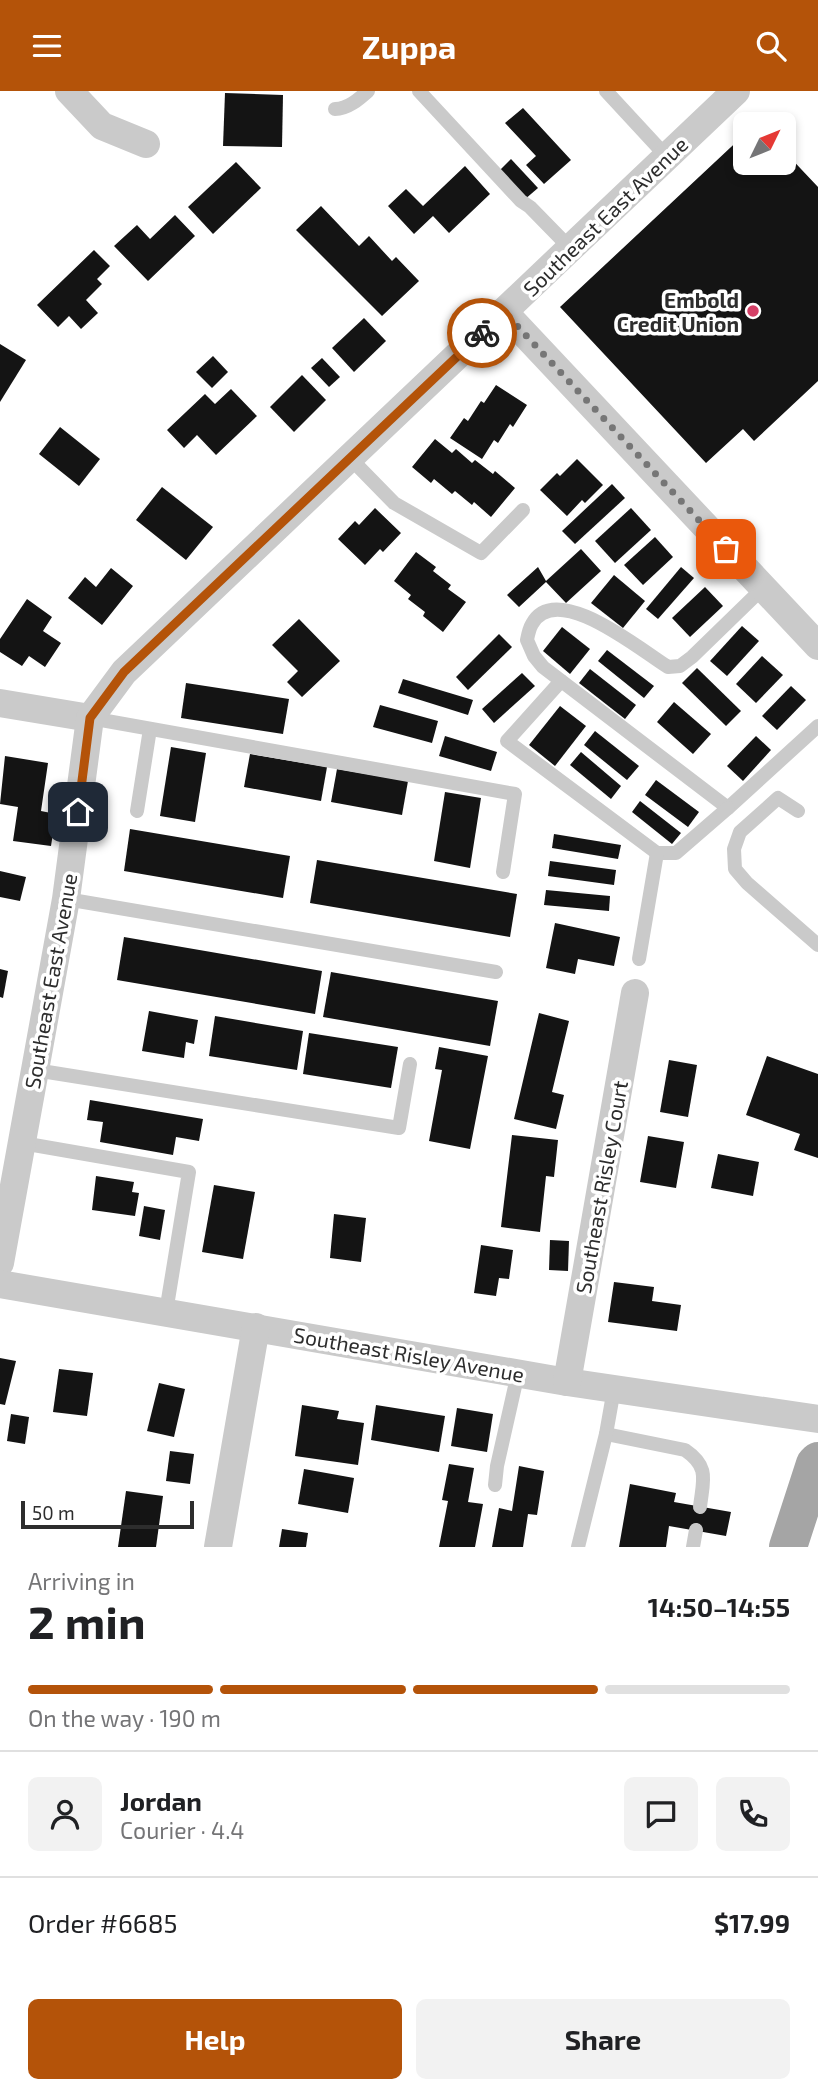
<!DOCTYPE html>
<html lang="en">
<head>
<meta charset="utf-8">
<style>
  body { margin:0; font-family:"Exo 2",sans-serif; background:#f2f2f2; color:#202124; height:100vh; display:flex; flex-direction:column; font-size:26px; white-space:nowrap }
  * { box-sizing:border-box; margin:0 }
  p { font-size:23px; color:#757577 }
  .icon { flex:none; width:38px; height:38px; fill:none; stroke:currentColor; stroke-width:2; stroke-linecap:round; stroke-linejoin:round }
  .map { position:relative; height:1456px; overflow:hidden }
  .drawer { display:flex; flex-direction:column; background:#fff; flex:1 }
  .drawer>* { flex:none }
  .needle { width:46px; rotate:47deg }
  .buttons { position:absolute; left:733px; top:21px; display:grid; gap:14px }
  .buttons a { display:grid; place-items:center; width:63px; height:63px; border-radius:10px; background:#fff; box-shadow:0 4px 10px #0003; font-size:35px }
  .scale { position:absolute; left:21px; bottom:18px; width:173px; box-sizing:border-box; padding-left:7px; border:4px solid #2d2d2d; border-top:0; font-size:19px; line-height:24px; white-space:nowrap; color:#2d2d2d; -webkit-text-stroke:5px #fff; paint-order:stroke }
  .pin { position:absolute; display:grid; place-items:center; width:60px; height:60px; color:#fff; margin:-30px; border-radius:14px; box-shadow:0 4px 10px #0006 }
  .courier { position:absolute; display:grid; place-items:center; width:70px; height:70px; margin:-35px; border:5px solid #b45309; border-radius:50%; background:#fff; color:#222; box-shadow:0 2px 9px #0007 }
  .summary em { font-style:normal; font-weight:700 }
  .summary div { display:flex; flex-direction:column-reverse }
  .summary { display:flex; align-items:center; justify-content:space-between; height:119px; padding:0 28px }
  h1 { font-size:46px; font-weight:700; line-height:52px }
  .bar { display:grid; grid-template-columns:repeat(4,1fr); gap:10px 7px; align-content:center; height:84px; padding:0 28px }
  .bar i { height:9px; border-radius:5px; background:#e0e0e0 }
  .bar .on { background:#b45309 }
  .bar p { grid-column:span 4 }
  .line { display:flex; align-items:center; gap:18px; padding:0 28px; border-top:2px solid #e0e0e0 }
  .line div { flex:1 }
  .round { display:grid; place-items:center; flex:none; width:74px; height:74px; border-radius:10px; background:#f2f2f2 }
  .primary-button { display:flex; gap:14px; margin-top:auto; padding:14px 28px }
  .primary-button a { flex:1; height:80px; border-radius:10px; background:#b45309; color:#fff; font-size:28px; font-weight:700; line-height:80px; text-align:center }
  .primary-button a+a { background:#f2f2f2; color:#202124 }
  header { display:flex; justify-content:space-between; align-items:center; height:91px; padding:0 28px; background:#b45309; color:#fff; font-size:32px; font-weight:700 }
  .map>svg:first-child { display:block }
</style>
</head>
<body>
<header><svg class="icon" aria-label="menu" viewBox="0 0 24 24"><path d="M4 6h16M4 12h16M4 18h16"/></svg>Zuppa<svg class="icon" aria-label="search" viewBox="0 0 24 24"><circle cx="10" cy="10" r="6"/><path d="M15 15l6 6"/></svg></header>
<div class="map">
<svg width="818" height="1456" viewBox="0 0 818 1456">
  <rect width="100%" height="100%" fill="#fff"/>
  <!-- building -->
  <g fill="#141414">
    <polygon points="225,2 283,4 282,56 223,55"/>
    <polygon points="523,17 571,69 544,93 526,74 536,65 505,32"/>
    <polygon points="746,42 746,72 784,72 784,60 818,96 818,290 754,350 743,338 706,372 560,216"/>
    <polygon points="511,68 538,97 524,109 498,81"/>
    <polygon points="236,71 261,97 213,143 188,116"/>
    <polygon points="465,75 490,103 449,142 433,125 414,143 388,115 406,98 423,115"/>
    <polygon points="321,115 359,155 369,145 392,170 396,166 419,190 382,225 296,139"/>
    <polygon points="175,124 195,145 148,190 114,155 137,134 150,148"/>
    <polygon points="94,159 110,175 97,188 102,193 86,209 98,222 81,238 69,225 58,236 37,214"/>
    <polygon points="364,227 386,250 354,281 332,257"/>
    <polygon points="0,253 26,269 0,311"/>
    <polygon points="213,265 228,281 212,297 196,281"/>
    <polygon points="322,267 340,286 329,296 311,277"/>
    <polygon points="302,284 326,309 294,341 270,316"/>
    <polygon points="496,294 527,314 513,336 510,333 498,352 494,349 482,368 450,347 464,327 468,330 481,310 484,312"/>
    <polygon points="231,298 257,325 216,364 197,344 184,357 167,339 205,303 215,313"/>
    <polygon points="60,336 100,368 79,395 39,363"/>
    <polygon points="435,348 452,362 456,358 472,372 475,369 493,383 495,380 515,397 491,426 474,411 472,414 455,400 452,403 434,388 431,392 412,376"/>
    <polygon points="577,368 603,394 585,412 582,409 567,425 540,399 557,382 560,385"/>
    <polygon points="612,393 625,407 575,453 562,440"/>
    <polygon points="162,396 213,436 186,469 136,429"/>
    <polygon points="375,417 401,442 383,461 380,458 365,474 338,448 355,430 359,434"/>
    <polygon points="631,417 651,439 615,472 595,450"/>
    <polygon points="655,446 673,466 643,494 624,474"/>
    <polygon points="581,458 601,480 566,512 546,491 519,516 507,504 538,476 546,490"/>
    <polygon points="416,461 436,476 433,480 451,494 448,498 466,511 443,541 423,525 425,521 408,508 411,504 394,490"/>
    <polygon points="681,476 694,487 658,528 646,518"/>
    <polygon points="111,477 133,495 102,534 68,507 85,486 96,496"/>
    <polygon points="614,484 645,510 623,537 591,512"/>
    <polygon points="705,496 723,515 690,546 672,527"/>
    <polygon points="27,508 52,526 43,540 61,552 45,576 29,565 22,575 0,561 0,548"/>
    <polygon points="299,528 340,570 302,606 287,591 298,580 272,554"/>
    <polygon points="742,535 759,550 727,585 710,570"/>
    <polygon points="562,536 590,558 570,583 543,560"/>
    <polygon points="499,543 512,556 468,599 456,586"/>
    <polygon points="607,559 654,595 644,607 598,570"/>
    <polygon points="762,565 783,584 756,612 736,593"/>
    <polygon points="697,577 741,620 726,635 682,592"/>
    <polygon points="590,578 636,614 625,628 579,592"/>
    <polygon points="522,582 535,595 494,632 482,618"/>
    <polygon points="403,588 473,609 468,624 398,602"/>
    <polygon points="186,592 289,608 283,643 181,627"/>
    <polygon points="791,595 806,609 777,639 762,625"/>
    <polygon points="674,611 711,643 693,663 657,631"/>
    <polygon points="380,614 438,630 432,652 373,636"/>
    <polygon points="560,615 586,635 555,675 529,654"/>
    <polygon points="595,640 639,675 627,689 584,654"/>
    <polygon points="445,645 497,661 491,680 439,665"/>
    <polygon points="756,645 771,659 743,690 727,675"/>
    <polygon points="171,656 206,662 195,731 160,725"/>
    <polygon points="581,661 621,695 611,708 570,674"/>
    <polygon points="250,663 327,676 321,710 244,696"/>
    <polygon points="5,665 48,672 41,720 56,723 51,755 13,750 18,716 0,713"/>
    <polygon points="337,678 408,690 402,724 331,711"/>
    <polygon points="656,689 699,721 688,736 645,704"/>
    <polygon points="445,701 481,707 470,777 434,770"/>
    <polygon points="640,710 681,742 672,753 632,721"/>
    <polygon points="130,738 290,765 283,807 124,780"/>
    <polygon points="554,743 621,754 618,768 552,757"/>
    <polygon points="317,769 517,803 510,846 310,812"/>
    <polygon points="550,770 616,779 614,794 548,785"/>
    <polygon points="0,780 26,786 20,810 0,806"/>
    <polygon points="546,799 610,805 609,820 544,814"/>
    <polygon points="555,832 620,846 614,875 578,868 575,883 546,877"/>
    <polygon points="124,846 322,880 315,923 117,889"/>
    <polygon points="0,878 8,880 3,907 0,906"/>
    <polygon points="331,881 498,910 490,955 323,926"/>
    <polygon points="149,920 198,929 194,953 186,951 184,967 142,960"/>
    <polygon points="539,922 569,930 552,1001 564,1004 556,1038 514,1028"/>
    <polygon points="215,925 303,940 297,979 209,965"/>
    <polygon points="309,942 398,956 391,997 303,983"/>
    <polygon points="439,956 488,965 470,1058 429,1050 442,979 435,978"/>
    <polygon points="767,965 818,983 818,1067 794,1059 800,1043 746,1024"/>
    <polygon points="669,969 697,974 688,1026 660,1021"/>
    <polygon points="90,1009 203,1028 199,1050 176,1046 173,1064 100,1051 103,1031 87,1029"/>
    <polygon points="512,1044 558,1049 554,1086 546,1085 540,1141 501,1136"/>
    <polygon points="648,1045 684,1051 676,1097 640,1091"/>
    <polygon points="718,1063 759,1071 753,1105 711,1097"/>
    <polygon points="96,1085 134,1091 132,1101 139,1102 135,1125 92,1119"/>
    <polygon points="214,1094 255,1101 243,1168 202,1161"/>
    <polygon points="144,1115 165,1119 160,1149 139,1145"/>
    <polygon points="334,1123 366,1127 361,1171 330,1167"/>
    <polygon points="550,1149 569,1150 568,1180 549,1179"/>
    <polygon points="481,1154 513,1159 509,1188 499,1187 496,1205 474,1202"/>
    <polygon points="614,1191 654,1196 652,1210 681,1214 677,1240 608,1231"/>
    <polygon points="0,1267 16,1270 5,1314 0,1313"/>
    <polygon points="59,1278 93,1282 87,1325 53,1321"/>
    <polygon points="159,1292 185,1298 174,1346 147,1340"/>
    <polygon points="302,1314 339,1320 337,1328 364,1332 358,1374 295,1365"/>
    <polygon points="376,1314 445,1325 439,1361 371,1349"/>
    <polygon points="457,1317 493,1323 487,1361 451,1355"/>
    <polygon points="11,1323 29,1326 25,1353 7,1350"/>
    <polygon points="170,1360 194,1363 190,1393 166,1390"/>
    <polygon points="449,1373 474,1377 468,1411 483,1413 475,1456 439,1456 448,1410 442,1409"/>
    <polygon points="519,1375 544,1380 537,1424 528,1423 523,1456 492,1456 499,1417 512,1420"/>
    <polygon points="304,1378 354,1387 348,1422 298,1413"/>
    <polygon points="630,1393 676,1402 674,1411 731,1421 726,1445 669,1435 666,1456 619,1456"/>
    <polygon points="126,1400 163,1405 156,1456 118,1456"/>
    <polygon points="282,1438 308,1442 306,1456 279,1456"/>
  </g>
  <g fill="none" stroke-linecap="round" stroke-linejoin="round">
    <!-- lane -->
    <g stroke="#cacaca" stroke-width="14">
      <polyline points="419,0 521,110 530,116 571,158"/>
      <polyline points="606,0 667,66"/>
      <path d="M335 18C348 18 359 8 368 0"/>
      <polyline points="350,367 394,412 481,462 523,419"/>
      <path d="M763 497 692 566 680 575 668 576C643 561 556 488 532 533 529 538 528 544 527 549L534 565 543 576 728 717 818 635"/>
      <polyline points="561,590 507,650 657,762 676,762 728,717"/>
      <polyline points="90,627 515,703 503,781"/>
      <polyline points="137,720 150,638"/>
      <polyline points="798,720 778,707 740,741 734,758 735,778 747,792 818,854"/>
      <polyline points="66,808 496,881"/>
      <polyline points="639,868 657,762"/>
      <polyline points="35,979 399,1037 410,973"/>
      <polyline points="22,1052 189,1081 166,1221"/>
      <path d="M606 1343 685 1359C710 1376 703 1389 700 1416"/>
      <polyline points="495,1394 497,1375 518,1282"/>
      <polyline points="578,1456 606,1343 614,1298"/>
      <polyline points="693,1456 696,1439"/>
    </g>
    <!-- street -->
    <g stroke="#cacaca" stroke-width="28">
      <polyline points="69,0 102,35 146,53"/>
      <polyline points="504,221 818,555"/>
      <polyline points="0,612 90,627"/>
      <polyline points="0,1172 66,808 90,627 124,581 736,0"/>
      <polyline points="0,1193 567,1291 818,1328"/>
      <polyline points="567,1291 635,902"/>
      <polyline points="218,1456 256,1236"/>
    </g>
    <!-- primary -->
    <polyline stroke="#a5a5a5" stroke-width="38" points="788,1456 815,1373 818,1370"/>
  </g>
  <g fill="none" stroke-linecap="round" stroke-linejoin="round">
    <!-- done -->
    <polyline stroke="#767676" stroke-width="7" stroke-dasharray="0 12.6" points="482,242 504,221 726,458"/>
    <!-- route -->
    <polyline stroke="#b45309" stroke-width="9" points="78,721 90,627 124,581 482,242"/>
  </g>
  <!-- markers -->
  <circle fill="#d43f66" stroke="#fff" stroke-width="2.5" cx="753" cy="220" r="7"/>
  <g text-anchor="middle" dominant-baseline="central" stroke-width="7" stroke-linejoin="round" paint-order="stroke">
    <!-- street labels -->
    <g font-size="21" fill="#2d2d2d" stroke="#fff">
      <text transform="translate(605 125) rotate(-44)">Southeast East Avenue</text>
      <text transform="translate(50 890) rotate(-80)">Southeast East Avenue</text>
      <text transform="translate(601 1096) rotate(-80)">Southeast Risley Court</text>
      <text transform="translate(409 1263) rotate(10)">Southeast Risley Avenue</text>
    </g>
    <!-- poi labels -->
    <g font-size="21" font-weight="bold" fill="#2d2d2d" stroke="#fff" text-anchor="end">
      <text x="739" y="208">Embold<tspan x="739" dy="24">Credit Union</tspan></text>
    </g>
  </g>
</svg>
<div class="buttons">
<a><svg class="needle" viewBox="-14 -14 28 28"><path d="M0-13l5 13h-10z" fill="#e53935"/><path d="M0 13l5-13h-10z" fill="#757577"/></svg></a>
</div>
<div class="scale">50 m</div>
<div class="pin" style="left:726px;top:458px;background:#ea580c"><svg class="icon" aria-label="bag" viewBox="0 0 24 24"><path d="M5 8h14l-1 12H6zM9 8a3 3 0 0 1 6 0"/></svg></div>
<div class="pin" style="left:78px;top:721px;background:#1f2937"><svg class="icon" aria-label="home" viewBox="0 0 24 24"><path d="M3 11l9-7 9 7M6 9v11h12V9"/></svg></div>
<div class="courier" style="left:482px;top:242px"><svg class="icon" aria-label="bike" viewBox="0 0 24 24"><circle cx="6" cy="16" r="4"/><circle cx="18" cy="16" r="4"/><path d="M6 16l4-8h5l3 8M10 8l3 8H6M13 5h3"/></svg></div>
</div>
<section class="drawer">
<div class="summary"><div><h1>2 min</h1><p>Arriving in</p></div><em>14:50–14:55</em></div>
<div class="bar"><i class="on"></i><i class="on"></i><i class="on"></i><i></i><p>On the way · 190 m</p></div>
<div class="line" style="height:126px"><a class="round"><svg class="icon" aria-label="person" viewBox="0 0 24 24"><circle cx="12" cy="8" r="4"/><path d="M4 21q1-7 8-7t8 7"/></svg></a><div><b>Jordan</b><p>Courier · 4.4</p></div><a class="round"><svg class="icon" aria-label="chat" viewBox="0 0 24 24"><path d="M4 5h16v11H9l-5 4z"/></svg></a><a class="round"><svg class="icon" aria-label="phone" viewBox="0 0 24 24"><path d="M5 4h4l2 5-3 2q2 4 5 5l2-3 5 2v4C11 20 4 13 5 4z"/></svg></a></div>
<div class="line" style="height:91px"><div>Order #6685</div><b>$17.99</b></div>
<div class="primary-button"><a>Help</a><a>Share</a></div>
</section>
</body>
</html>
